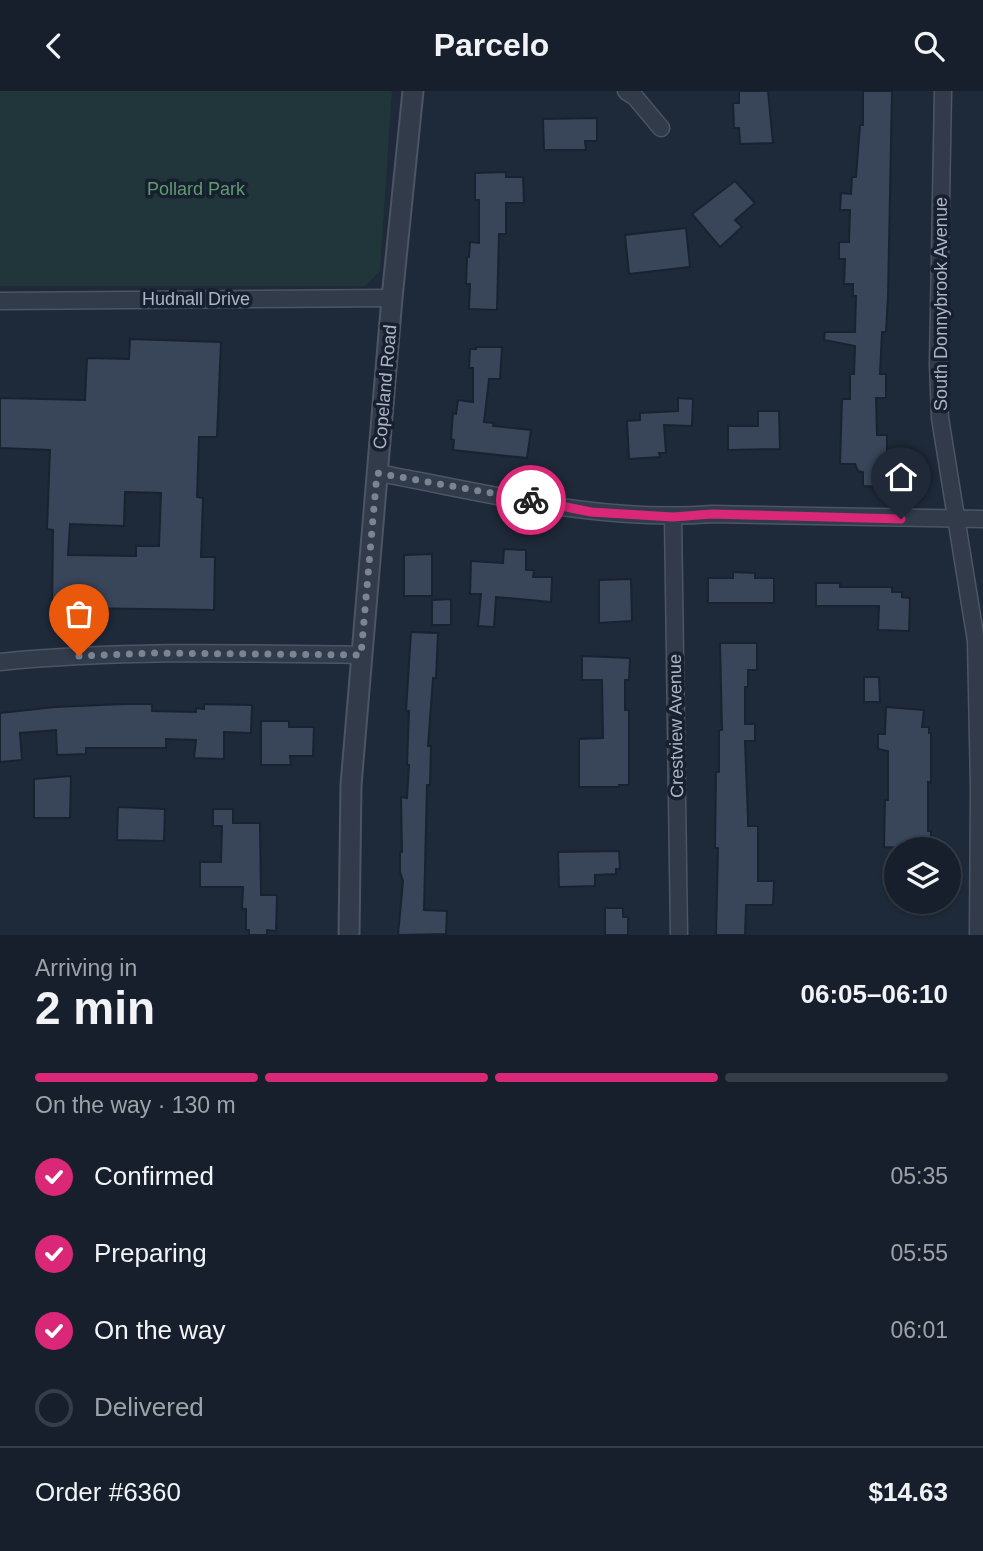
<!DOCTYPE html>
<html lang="en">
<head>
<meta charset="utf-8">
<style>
  body { margin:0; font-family:Arial,sans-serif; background:#232c37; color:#f1f3f6; height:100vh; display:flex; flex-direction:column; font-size:26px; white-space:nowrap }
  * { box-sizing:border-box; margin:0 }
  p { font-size:23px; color:#9ea2a9 }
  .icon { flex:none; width:38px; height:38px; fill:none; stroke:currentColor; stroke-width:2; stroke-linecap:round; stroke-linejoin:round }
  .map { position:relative; height:844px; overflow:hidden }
  .panel { display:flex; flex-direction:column; background:#161f2b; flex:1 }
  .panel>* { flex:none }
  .controls { position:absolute; left:884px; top:746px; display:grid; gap:14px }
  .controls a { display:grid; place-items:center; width:77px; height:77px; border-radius:50%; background:#161f2b; box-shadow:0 2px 5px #0004,0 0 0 2px #353d47; font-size:35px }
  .pin { position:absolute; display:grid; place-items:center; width:60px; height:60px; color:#fff; margin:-72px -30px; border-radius:50% 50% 50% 0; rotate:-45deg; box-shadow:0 0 7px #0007 }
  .pin .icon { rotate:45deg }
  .courier { position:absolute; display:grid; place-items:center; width:70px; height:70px; margin:-35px; border:5px solid #db2777; border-radius:50%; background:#fff; color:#222; box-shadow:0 2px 9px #0007 }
  .overview em { font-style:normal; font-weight:600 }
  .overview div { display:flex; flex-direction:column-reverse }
  .overview { display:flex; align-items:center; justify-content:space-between; height:119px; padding:0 35px }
  h1 { font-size:46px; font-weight:600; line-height:52px }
  .bar { display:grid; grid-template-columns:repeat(4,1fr); gap:10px 7px; align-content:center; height:84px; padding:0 35px }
  .bar i { height:9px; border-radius:5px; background:#353d47 }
  .bar .active { background:#db2777 }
  .bar p { grid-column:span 4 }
  .line { display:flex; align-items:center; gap:18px; padding:0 35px; border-top:2px solid #353d47 }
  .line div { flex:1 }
  ol { padding:0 35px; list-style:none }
  li { display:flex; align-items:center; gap:21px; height:77px }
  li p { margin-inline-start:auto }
  li .icon { padding:7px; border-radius:50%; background:#db2777; color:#fff; stroke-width:4 }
  li:last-child { color:#9ea2a9 }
  li i { width:38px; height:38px; border:4px solid #353d47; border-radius:50% }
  header { display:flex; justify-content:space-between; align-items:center; height:91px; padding:0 35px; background:#161f2b; font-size:32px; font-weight:600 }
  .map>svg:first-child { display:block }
</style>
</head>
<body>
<header><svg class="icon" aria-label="back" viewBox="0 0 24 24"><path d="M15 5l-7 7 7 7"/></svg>Parcelo<svg class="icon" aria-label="search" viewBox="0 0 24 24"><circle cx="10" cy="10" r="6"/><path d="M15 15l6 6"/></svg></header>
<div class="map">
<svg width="983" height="844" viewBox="0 0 983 844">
  <rect width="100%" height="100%" fill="#1e2939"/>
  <!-- green -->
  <polygon fill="#20363a" points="0,0 392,0 380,180 365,195 0,195"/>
  <!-- building -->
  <g fill="#39465a" stroke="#192230" stroke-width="2" fill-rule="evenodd">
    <polygon points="739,0 768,0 773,52 740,53 739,37 734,37 733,12 739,12"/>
    <polygon points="863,0 892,0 888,205 886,241 882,241 880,283 886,283 886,307 876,307 877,344 887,344 887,396 863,395 863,381 858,380 855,373 840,373 842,308 850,308 850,283 854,283 855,255 824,249 825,241 855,241 856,205 853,205 853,193 844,193 845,168 839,168 839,151 849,151 850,119 840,119 841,102 851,103 852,86 856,86 860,34 863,34"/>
    <polygon points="597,27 597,50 585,50 586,59 544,59 543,28"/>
    <polygon points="506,81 506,86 523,86 524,112 506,112 506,143 499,143 497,219 469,218 470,193 466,193 467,166 469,166 470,151 479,152 479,109 475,109 475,82"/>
    <polygon points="735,90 755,112 735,129 742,136 720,156 692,123"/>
    <polygon points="686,137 690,176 629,183 625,144"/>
    <path d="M130 248 221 251 217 346H199L197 406 203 407 201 466H215L214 519 78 517V524L52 523 53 439 47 438 50 359 0 357V307L85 309 87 267 129 268ZM125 401 161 402 159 455H136V465L68 464 70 433 124 435Z"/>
    <polygon points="476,256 502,256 500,288 489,288 484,331 494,332 493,335 531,339 527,367 453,359 454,349 451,348 453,322 456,323 458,309 473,311 473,277 469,277 470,258 476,258"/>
    <polygon points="678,307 693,308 692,335 664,334 666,362 659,362 660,366 629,368 627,330 640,329 640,322 678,320"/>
    <polygon points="758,320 779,320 780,358 728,359 728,335 758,335"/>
    <polygon points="504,458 526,459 526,479 534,479 533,486 552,486 551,511 496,506 494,536 478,535 481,503 470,503 471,470 503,472"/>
    <polygon points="432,463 432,505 404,505 404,464"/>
    <polygon points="733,481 755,482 755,487 774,487 774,512 708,512 708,487 733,487"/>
    <polygon points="631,488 632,530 599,532 599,489"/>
    <polygon points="816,492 840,492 840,496 892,496 892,501 902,501 902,506 910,507 909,540 878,539 879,515 816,515"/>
    <polygon points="451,508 451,534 432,534 432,509"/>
    <polygon points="411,541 438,542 436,587 433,587 428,655 431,655 430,694 427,694 424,819 447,820 446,843 398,844 403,790 400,781 400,761 402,761 401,706 407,707 409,674 407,674 409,620 406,620"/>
    <polygon points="720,552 757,552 757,579 748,579 748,596 745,596 745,633 755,633 755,650 745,650 748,728 748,735 758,735 758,790 774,790 773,814 746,814 745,844 716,844 718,757 715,757 716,681 719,681 719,639 722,639"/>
    <polygon points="582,565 630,567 629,589 625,589 625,619 629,619 629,694 619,694 619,696 579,696 579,648 603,647 602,589 582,589"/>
    <polygon points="864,586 879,586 880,611 864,611"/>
    <polygon points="125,613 152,613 152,620 196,621 196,617 204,618 204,613 252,614 251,642 224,641 224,668 194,667 196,649 166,648 166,657 86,657 86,663 57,664 56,639 20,642 22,669 0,671 0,622 55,616"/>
    <polygon points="886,616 924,619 922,636 929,636 929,642 931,642 931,692 928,691 928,740 931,740 931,758 884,756 885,709 888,709 888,660 878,658 878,643 885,643"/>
    <polygon points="261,630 289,630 289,636 314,636 313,665 290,665 291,674 261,674"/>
    <polygon points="71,685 70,727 34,727 34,688"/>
    <polygon points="118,716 165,718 164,750 117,749"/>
    <polygon points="213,718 233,718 233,732 260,732 261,804 277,804 276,840 267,839 267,844 249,844 249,839 246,839 246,818 242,818 243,796 200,796 200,771 221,771 222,735 213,735"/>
    <polygon points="619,760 620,778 616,778 616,783 595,784 595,795 559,796 558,761"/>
    <polygon points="605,817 623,817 623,826 628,826 628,844 605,844"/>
  </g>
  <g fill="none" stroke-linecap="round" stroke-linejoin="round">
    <defs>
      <g id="minor">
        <polyline points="626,0 635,6 661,37"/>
        <polyline points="943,0 938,273 940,327 976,550 979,696 978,844"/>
        <polyline points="0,210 392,207"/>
        <path d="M378 382C488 402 600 432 712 423L983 428"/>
        <polyline points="673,426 679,844"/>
        <path d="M0 571C120 559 241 562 361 564"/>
      </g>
      <polyline id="tertiary" points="349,844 351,694 392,207 413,0"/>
    </defs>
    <!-- minor casing -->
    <use href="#minor" stroke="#4c5565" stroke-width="19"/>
    <!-- tertiary casing -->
    <use href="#tertiary" stroke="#4c5565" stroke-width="23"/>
    <!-- minor -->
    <use href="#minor" stroke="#313b49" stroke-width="16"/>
    <!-- tertiary -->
    <use href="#tertiary" stroke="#313b49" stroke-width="19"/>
  </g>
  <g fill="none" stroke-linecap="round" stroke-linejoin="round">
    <!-- done -->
    <polyline stroke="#7a8495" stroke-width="7" stroke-dasharray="0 12.6" points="79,565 151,562 361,564 377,382 531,409"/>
    <!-- route -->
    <polyline stroke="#db2777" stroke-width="9" points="531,409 591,421 673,426 712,423 901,428"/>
  </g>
  <g text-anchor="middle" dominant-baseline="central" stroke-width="7" stroke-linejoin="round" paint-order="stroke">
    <!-- park labels -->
    <g font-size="18" fill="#619970" stroke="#17202e">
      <text x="196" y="98">Pollard Park</text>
    </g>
    <!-- street labels -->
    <g font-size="18" fill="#abb5c7" stroke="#17202e">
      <text x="196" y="208">Hudnall Drive</text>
      <text transform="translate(941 213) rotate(-90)">South Donnybrook Avenue</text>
      <text transform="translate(385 296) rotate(-85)">Copeland Road</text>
      <text transform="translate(676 635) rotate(-91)">Crestview Avenue</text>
    </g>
  </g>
</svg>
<div class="controls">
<a><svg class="icon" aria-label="layers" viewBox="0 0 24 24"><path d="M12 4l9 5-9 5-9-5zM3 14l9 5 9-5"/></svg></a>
</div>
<div class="pin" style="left:79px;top:565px;background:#ea580c"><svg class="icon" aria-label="bag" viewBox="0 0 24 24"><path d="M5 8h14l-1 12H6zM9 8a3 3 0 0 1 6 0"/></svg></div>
<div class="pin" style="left:901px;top:428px;background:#1f2937"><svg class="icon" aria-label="home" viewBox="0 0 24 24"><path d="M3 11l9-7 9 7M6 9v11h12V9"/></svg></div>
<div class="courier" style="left:531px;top:409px"><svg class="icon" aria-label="bike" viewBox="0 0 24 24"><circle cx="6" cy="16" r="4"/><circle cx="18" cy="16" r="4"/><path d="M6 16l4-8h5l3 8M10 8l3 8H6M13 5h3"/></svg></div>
</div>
<section class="panel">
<div class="overview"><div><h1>2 min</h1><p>Arriving in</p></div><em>06:05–06:10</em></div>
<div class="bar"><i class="active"></i><i class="active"></i><i class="active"></i><i></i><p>On the way · 130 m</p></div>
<ol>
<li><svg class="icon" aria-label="check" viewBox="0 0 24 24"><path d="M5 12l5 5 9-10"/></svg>Confirmed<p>05:35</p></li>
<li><svg class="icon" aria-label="check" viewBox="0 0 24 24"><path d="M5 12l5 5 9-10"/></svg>Preparing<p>05:55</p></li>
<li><svg class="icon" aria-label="check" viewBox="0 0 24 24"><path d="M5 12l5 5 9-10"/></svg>On the way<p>06:01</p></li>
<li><i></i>Delivered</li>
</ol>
<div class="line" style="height:91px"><div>Order #6360</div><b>$14.63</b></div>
</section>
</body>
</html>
